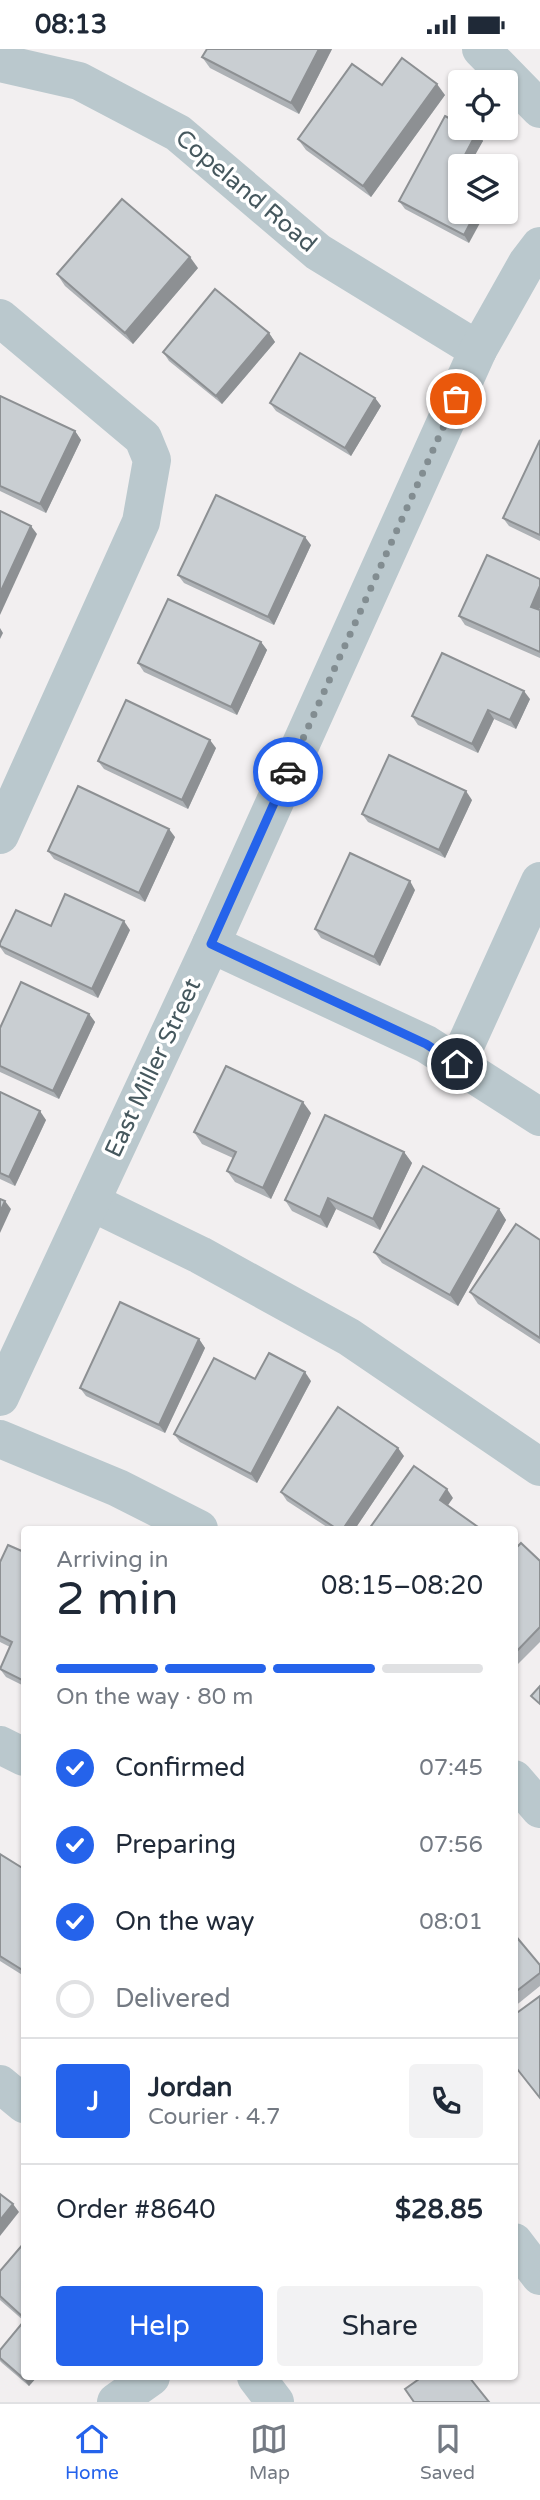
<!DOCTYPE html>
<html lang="en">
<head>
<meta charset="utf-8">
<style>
  body { margin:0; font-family:"Varela Round",sans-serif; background:#f2f2f3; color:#1f2937; height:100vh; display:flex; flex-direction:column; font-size:26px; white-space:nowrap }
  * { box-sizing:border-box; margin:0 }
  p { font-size:23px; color:#747a83 }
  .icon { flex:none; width:38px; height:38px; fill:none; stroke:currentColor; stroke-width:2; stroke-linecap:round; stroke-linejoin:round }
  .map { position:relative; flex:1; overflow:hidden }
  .panel { position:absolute; left:21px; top:1477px; width:497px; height:854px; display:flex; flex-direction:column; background:#fff; border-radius:7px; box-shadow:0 2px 5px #0004 }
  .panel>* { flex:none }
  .fabs { position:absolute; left:448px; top:21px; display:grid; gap:14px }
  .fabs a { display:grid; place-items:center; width:70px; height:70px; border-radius:7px; background:#fff; box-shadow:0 2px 5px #0004; font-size:35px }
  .pin { position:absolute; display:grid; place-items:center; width:60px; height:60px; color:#fff; margin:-30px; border:4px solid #fff; border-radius:50%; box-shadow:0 2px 7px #0007 }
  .courier { position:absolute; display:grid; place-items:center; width:70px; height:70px; margin:-35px; border:5px solid #2563eb; border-radius:50%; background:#fff; color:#222; box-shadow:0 2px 9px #0007 }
  .overview em { font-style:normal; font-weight:600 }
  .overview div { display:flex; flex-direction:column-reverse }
  .overview { display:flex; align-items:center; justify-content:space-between; height:119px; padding:0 35px }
  h1 { font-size:46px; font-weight:600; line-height:52px }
  .bar { display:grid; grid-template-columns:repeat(4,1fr); gap:10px 7px; align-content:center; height:84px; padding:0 35px }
  .bar i { height:9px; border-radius:5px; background:#e0e1e3 }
  .bar .on { background:#2563eb }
  .bar p { grid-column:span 4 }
  .line { display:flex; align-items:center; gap:18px; padding:0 35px; border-top:2px solid #e0e1e3 }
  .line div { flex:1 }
  .round { display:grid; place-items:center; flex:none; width:74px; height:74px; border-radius:7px; background:#f2f2f3 }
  ol { padding:0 35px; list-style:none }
  li { display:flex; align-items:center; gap:21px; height:77px }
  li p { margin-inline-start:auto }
  li .icon { padding:7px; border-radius:50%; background:#2563eb; color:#fff; stroke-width:4 }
  li:last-child { color:#747a83 }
  li i { width:38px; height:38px; border:4px solid #e0e1e3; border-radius:50% }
  .primary-button { display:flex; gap:14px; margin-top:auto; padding:14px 35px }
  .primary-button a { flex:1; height:80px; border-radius:7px; background:#2563eb; color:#fff; font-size:28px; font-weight:600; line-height:80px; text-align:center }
  .primary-button a+a { background:#f2f2f3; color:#1f2937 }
  .status { display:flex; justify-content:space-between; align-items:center; height:49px; padding:0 35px; background:#fff; direction:ltr }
  .status svg { height:19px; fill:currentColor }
  .tab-bar { display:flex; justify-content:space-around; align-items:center; height:98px; border-top:2px solid #e0e1e3; background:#fff; font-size:19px; color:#747a83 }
  .tab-bar a { display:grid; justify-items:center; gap:4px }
  .tab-bar .on { color:#2563eb }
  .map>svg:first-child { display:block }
</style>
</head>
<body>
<div class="status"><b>08:13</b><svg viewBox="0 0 49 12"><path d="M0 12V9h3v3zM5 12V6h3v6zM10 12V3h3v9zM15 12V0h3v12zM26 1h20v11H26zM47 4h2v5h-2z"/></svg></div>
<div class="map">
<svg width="540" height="2353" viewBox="0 0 540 2353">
  <rect width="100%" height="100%" fill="#f2eff0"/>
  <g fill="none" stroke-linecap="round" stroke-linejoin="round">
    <!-- minor -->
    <g stroke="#bac8cd" stroke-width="38">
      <polyline points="481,0 540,60"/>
      <polyline points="0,14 79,32 178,84 318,203 478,301"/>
      <polyline points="0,269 143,389 152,411 141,473 0,786"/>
      <polyline points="211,895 426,995 540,1068"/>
      <polyline points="457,1015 540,832"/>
      <polyline points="91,1153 200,1206 349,1288 540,1418"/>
      <polyline points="0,1348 211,895 478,301 527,214 540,197"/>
      <polyline points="0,1390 118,1439 199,1480"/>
      <polyline points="0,1696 24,1708"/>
      <polyline points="514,1730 540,1760"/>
      <polyline points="0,2035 24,2055"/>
      <polyline points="514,2193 540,2227"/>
      <polyline points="256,2328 275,2353"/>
      <polyline points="116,2353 151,2328"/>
    </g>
  </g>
  <!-- wall -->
  <g fill="#adb1b5">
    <polygon points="332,0 299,65 210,19 202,8"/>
    <polygon points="382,36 445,46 371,148 306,101 298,90"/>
    <polygon points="477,83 483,92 460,117 469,194 405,160 399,152"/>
    <polygon points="198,219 133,295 65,237 57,225"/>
    <polygon points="269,284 275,293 222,355 169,312 163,303"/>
    <polygon points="0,347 75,382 81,391 46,464 0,442"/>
    <polygon points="375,349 381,357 351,407 276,362 270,354"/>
    <polygon points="540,391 540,492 509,477 503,469"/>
    <polygon points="311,496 274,576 184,534 178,526"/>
    <polygon points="540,561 540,609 465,576 459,567"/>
    <polygon points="261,593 267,601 237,666 144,623 138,614"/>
    <polygon points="530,650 516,680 494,670 478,704 418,676 412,667"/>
    <polygon points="216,699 188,760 104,720 98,712"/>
    <polygon points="472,751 445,809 368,773 362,765"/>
    <polygon points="175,788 145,853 54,810 48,802"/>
    <polygon points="415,841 380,917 321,889 315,880"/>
    <polygon points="51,877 130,881 98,949 5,905 0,898 0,894"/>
    <polygon points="89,965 95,973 59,1050 0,1023 0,979"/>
    <polygon points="0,1043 46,1071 15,1137 0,1130"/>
    <polygon points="311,1064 271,1150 235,1133 227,1122 233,1109 202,1095 194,1083"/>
    <polygon points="404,1103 412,1114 380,1181 336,1160 327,1179 292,1162 285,1151"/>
    <polygon points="499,1160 506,1171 458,1257 382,1214 374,1203"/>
    <polygon points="540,1191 540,1295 478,1255 470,1243"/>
    <polygon points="199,1290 205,1299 165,1384 86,1347 80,1339"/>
    <polygon points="311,1332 257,1434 180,1393 174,1385"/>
    <polygon points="404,1407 355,1480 330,1480 287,1452 281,1443"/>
    <polygon points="514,1501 540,1512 540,1593 514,1619"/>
    <polygon points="24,1503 24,1637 6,1628 0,1620 10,1598 0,1593 0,1513"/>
    <polygon points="0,1805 24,1820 24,1927 0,1912"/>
    <polygon points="514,1885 540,1916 540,1937 514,1958"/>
    <polygon points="24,2194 24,2272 0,2251 0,2222"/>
    <polygon points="0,2301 24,2328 37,2328 29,2337 2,2314 0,2312"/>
  </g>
  <!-- shaded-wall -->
  <g fill="#8d9093">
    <polygon points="319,0 332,0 299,65 291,54"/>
    <polygon points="437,35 445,46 371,148 363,137"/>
    <polygon points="477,83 483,92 469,117 460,117 460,123 458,119"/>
    <polygon points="476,163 486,163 469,194 464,186"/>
    <polygon points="190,208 198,219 133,295 125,284"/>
    <polygon points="269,284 275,293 222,355 216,347"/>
    <polygon points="375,349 381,357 351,407 345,399"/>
    <polygon points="75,382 81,391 46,464 40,455"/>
    <polygon points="31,477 37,485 0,566 0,544"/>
    <polygon points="305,488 311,496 274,576 268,568"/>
    <polygon points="540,537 540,559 537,566 531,558"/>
    <polygon points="0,579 3,584 0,590"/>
    <polygon points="261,593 267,601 237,666 231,658"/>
    <polygon points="524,642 530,650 516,680 510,671"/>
    <polygon points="488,661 494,670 478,704 472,695"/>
    <polygon points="210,691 216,699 188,760 182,751"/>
    <polygon points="466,742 472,751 445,809 439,801"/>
    <polygon points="169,780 175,788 145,853 139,844"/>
    <polygon points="410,832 415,841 380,917 374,908"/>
    <polygon points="124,872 130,881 98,949 92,940"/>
    <polygon points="89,965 95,973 59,1050 53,1042"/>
    <polygon points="303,1053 311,1064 271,1150 263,1139"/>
    <polygon points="40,1062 46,1071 15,1137 9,1128"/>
    <polygon points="404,1103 412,1114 380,1181 373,1170"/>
    <polygon points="328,1149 336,1160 327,1179 320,1168"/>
    <polygon points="5,1152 11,1160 0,1184 0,1163"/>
    <polygon points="499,1160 506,1171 458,1257 450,1246"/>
    <polygon points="199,1290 205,1299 165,1384 159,1376"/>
    <polygon points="305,1323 311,1332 257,1434 251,1425"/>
    <polygon points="398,1399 404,1407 355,1480 343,1480"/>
    <polygon points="447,1440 453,1449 446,1459 440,1451"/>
    <polygon points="13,2155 19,2163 0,2187 0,2171"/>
    <polygon points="24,2326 24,2328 37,2328 29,2337 23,2329"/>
  </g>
  <!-- building -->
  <g fill="#c9ced2" stroke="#8d9093" stroke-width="2">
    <polygon points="207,0 319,0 291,54 202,8"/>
    <polygon points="402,9 437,35 363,137 298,90 352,15 382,36"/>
    <polygon points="445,67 460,75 460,79 468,79 477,83 458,119 460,121 460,163 476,163 464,186 399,152"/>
    <polygon points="122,150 190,208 125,284 57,225"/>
    <polygon points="215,240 269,284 216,347 163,303"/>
    <polygon points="300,304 375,349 345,399 270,354"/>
    <polygon points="0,347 75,382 40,455 0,437"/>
    <polygon points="540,391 540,486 503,469"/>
    <polygon points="216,446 305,488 268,568 178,526"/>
    <polygon points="0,462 31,477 0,544"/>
    <polygon points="487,506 540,530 540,537 531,558 540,561 540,603 459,567"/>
    <polygon points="168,550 261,593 231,658 138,614"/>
    <polygon points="442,604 524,642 510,671 488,661 472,695 412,667"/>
    <polygon points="126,651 210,691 182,751 98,712"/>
    <polygon points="389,706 466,742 439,801 362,765"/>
    <polygon points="78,737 169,780 139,844 48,802"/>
    <polygon points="350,804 410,832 374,908 315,880"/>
    <polygon points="65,845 124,872 92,940 0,897 0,894 16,861 51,877"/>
    <polygon points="21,933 89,965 53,1042 0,1017 0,979"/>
    <polygon points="226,1017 303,1053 263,1139 227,1122 236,1103 194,1083"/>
    <polygon points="0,1043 40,1062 9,1128 0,1124"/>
    <polygon points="325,1066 404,1103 373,1170 328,1149 320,1168 285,1151"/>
    <polygon points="423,1117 499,1160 450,1246 374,1203"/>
    <polygon points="0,1150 5,1152 0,1163"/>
    <polygon points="516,1175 540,1191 540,1289 470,1243"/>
    <polygon points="120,1253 199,1290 159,1376 80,1339"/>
    <polygon points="269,1304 305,1323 251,1425 174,1385 214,1309 255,1330"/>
    <polygon points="338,1358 398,1399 343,1480 337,1480 281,1443"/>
    <polygon points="414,1417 447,1440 440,1451 478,1478 476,1480 369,1480"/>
    <polygon points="521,1494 540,1512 540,1578 514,1605 514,1501"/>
    <polygon points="8,1496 24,1503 24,1632 0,1620 12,1593 0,1587 0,1513"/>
    <polygon points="540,1637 540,1655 531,1647"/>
    <polygon points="0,1805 24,1820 24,1922 0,1907"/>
    <polygon points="514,1885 540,1916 540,1924 514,1944"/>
    <polygon points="540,1947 540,2049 514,2016 514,1966"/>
    <polygon points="0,2145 13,2155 0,2171"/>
    <polygon points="24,2194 24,2269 0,2247 0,2222"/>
    <polygon points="24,2272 24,2326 23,2329 0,2309 0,2301"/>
    <polygon points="422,2328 469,2328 489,2353 414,2353 405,2340"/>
  </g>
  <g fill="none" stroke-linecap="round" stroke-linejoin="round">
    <!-- done -->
    <polyline stroke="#828d91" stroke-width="7" stroke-dasharray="0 12.6" points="288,723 456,350"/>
    <!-- route -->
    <polyline stroke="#2563eb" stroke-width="9" points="288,723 211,895 426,995 457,1015"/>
  </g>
  <g text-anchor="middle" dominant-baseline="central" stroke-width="7" stroke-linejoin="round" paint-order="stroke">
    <!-- street labels -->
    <g font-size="24" fill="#46585e" stroke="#fff">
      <text transform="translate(246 142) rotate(40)">Copeland Road</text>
      <text transform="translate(153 1019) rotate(-65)">East Miller Street</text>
    </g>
  </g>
</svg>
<div class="fabs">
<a><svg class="icon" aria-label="locate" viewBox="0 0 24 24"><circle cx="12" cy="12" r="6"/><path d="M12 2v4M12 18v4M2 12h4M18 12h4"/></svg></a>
<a><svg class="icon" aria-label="layers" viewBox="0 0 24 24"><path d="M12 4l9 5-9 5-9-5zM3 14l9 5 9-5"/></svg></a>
</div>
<div class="pin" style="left:456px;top:350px;background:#ea580c"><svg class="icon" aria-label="bag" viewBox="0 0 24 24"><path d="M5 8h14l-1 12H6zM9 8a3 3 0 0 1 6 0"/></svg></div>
<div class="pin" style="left:457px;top:1015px;background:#1f2937"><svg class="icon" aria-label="home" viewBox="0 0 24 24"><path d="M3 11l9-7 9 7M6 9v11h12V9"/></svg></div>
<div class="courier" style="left:288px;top:723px"><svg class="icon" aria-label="car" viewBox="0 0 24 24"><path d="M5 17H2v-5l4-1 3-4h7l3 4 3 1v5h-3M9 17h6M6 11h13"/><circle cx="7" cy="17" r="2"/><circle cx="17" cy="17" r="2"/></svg></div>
<section class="panel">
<div class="overview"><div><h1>2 min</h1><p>Arriving in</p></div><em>08:15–08:20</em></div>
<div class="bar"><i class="on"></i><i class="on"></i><i class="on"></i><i></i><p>On the way · 80 m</p></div>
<ol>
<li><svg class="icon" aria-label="check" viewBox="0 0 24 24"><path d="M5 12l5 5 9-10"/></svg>Confirmed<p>07:45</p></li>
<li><svg class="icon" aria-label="check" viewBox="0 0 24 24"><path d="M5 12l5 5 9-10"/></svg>Preparing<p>07:56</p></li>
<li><svg class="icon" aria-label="check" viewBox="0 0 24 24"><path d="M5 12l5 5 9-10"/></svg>On the way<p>08:01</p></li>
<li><i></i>Delivered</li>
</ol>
<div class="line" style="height:126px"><b class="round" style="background:#2563eb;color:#fff">J</b><div><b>Jordan</b><p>Courier · 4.7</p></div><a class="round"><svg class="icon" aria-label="phone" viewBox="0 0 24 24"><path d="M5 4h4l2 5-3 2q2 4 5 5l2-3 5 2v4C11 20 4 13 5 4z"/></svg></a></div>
<div class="line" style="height:91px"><div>Order #8640</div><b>$28.85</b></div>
<div class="primary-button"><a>Help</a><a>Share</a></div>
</section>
</div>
<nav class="tab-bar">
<a class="on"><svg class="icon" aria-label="home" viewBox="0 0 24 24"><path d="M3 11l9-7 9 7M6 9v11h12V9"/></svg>Home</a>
<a><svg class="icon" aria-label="map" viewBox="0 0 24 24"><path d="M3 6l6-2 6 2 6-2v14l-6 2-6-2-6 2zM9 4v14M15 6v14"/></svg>Map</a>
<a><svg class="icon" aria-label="saved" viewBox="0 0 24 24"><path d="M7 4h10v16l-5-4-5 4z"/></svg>Saved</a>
</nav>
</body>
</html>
